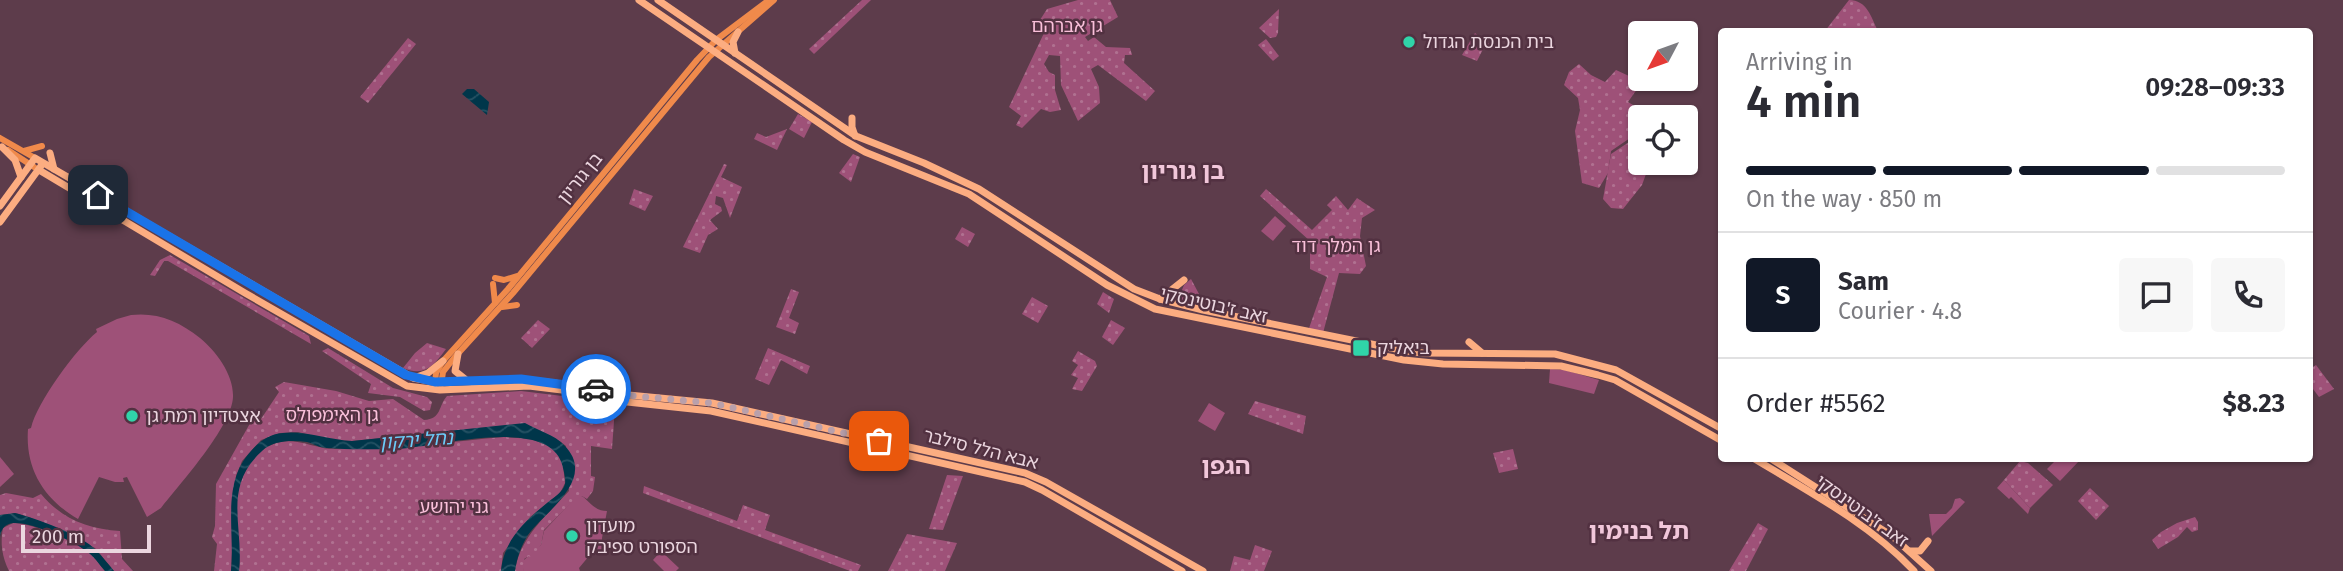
<!DOCTYPE html>
<html lang="en">
<head>
<meta charset="utf-8">
<style>
  body { margin:0; font-family:"Fira Sans","Noto Sans Hebrew",sans-serif; background:#f7f7f7; color:#2b2b33; height:100vh; display:flex; flex-direction:column; font-size:26px; white-space:nowrap }
  * { box-sizing:border-box; margin:0 }
  p { font-size:23px; color:#7c7c81 }
  .icon { flex:none; width:38px; height:38px; fill:none; stroke:currentColor; stroke-width:2; stroke-linecap:round; stroke-linejoin:round }
  .map { position:relative; flex:1; overflow:hidden }
  .side { position:absolute; left:1718px; top:28px; width:595px; height:434px; display:flex; flex-direction:column; background:#fff; border-radius:7px; box-shadow:0 2px 5px #0004 }
  .side>* { flex:none }
  .needle { width:46px; rotate:229deg }
  .controls { position:absolute; left:1628px; top:21px; display:grid; gap:14px }
  .controls a { display:grid; place-items:center; width:70px; height:70px; border-radius:7px; background:#fff; box-shadow:0 2px 5px #0004; font-size:35px }
  .scale { position:absolute; left:21px; bottom:18px; width:130px; box-sizing:border-box; padding-left:7px; border:4px solid #ebd6df; border-top:0; font-size:19px; line-height:24px; white-space:nowrap; color:#ebd6df; -webkit-text-stroke:5px #523141; paint-order:stroke }
  .pin { position:absolute; display:grid; place-items:center; width:60px; height:60px; color:#fff; margin:-30px; border-radius:14px; box-shadow:0 4px 10px #0006 }
  .courier { position:absolute; display:grid; place-items:center; width:70px; height:70px; margin:-35px; border:5px solid #1a73e8; border-radius:50%; background:#fff; color:#222; box-shadow:0 2px 9px #0007 }
  .overview em { font-style:normal; font-weight:600 }
  .overview div { display:flex; flex-direction:column-reverse }
  .overview { display:flex; align-items:center; justify-content:space-between; height:119px; padding:0 28px }
  h1 { font-size:46px; font-weight:600; line-height:52px }
  .bar { display:grid; grid-template-columns:repeat(4,1fr); gap:10px 7px; align-content:center; height:84px; padding:0 28px }
  .bar i { height:9px; border-radius:5px; background:#e1e1e2 }
  .bar .active { background:#111827 }
  .bar p { grid-column:span 4 }
  .line { display:flex; align-items:center; gap:18px; padding:0 28px; border-top:2px solid #e1e1e2 }
  .line div { flex:1 }
  .round { display:grid; place-items:center; flex:none; width:74px; height:74px; border-radius:7px; background:#f7f7f7 }
  .map>svg:first-child { display:block }
</style>
</head>
<body>
<div class="map">
<svg width="2343" height="571" viewBox="0 0 2343 571">
  <defs>
    <pattern id="park-dots" width="8" height="8" patternUnits="userSpaceOnUse" patternTransform="scale(1.75)"><rect width="8" height="8" fill="#9e5178"/><path d="M2 2h.1M6 6h.1" fill="none" stroke="#b07191" stroke-width="1.8" stroke-linecap="round"/></pattern>
    <pattern id="water-waves" width="16" height="10" patternUnits="userSpaceOnUse" patternTransform="scale(1.75)"><rect width="16" height="10" fill="#00364a"/><path d="M0 5q4-4 8 0t8 0" fill="none" stroke="#255264"/></pattern>
  </defs>
  <rect width="100%" height="100%" fill="#5d3c4b"/>
  <!-- grass -->
  <g fill="#9e5178">
    <polygon points="1275,216 1286,226 1273,241 1261,231"/>
    <path d="M131 315C157 312 179 321 200 338 216 351 234 375 233 397 232 426 180 484 161 508L147 517 127 477 123 478 124 482H115L99 477 78 519C44 499 25 469 28 429L31 428C37 402 76 349 97 332L96 329 117 319Z"/>
    <polygon points="1550,369 1565,370 1599,380 1594,394 1549,383"/>
    <polygon points="1209,403 1225,413 1215,431 1198,421"/>
    <polygon points="0,457 14,474 0,487"/>
    <polygon points="2057,459 2079,459 2080,460 2060,481 2047,469"/>
    <polygon points="2004,480 2030,508 2028,514 2011,497 2009,499 1997,488"/>
    <path d="M582 496C591 503 595 511 607 511L602 538 603 552 589 556 579 568 580 571H523L524 560 541 545 544 531 574 499Z"/>
    <polygon points="1960,498 1965,502 1932,536 1929,514 1946,514 1952,508 1955,499"/>
    <polygon points="661,551 679,568 676,571 664,571 653,560"/>
  </g>
  <!-- park -->
  <g fill="url(#park-dots)">
    <polygon points="862,0 871,0 814,54 809,49"/>
    <polygon points="1078,0 1110,0 1118,17 1085,37 1088,41 1094,37 1106,47 1130,48 1132,55 1125,55 1124,63 1155,91 1146,101 1098,65 1091,69 1099,87 1100,103 1078,121 1061,85 1060,56 1049,55 1044,64 1049,72 1055,75 1055,90 1061,110 1050,112 1041,109 1022,128 1016,125 1021,116 1009,107 1044,33 1046,26 1040,20 1047,9"/>
    <path d="M1849 0C1867 0 1871 17 1878 31H1825Z"/>
    <polygon points="1279,9 1278,33 1276,37 1270,38 1259,28"/>
    <polygon points="1475,33 1492,46 1489,48 1484,47 1477,61 1462,55"/>
    <polygon points="408,38 416,44 368,103 360,97"/>
    <polygon points="1266,39 1279,56 1273,61 1258,45"/>
    <polygon points="1579,64 1591,75 1605,82 1616,70 1642,82 1628,102 1643,111 1633,136 1611,151 1608,173 1599,188 1582,183 1575,131 1580,110 1578,98 1564,85 1569,72"/>
    <polygon points="798,114 812,122 804,138 789,129"/>
    <polygon points="787,129 777,150 754,139 757,133 766,137"/>
    <polygon points="1640,131 1640,163 1650,163 1642,185 1623,209 1611,208 1603,199 1611,154 1635,138"/>
    <polygon points="853,154 860,157 851,182 839,173"/>
    <polygon points="724,164 727,165 721,177 742,187 730,218 723,198 716,196 715,204 721,207 722,211 710,220 718,229 708,235 700,253 683,247"/>
    <polygon points="634,189 653,196 645,211 629,204"/>
    <polygon points="1266,189 1312,230 1332,210 1327,205 1336,196 1348,210 1357,198 1375,210 1362,218 1360,236 1366,266 1360,274 1339,273 1323,333 1308,331 1327,277 1310,269 1310,241 1260,196"/>
    <polygon points="962,227 975,234 968,247 955,239"/>
    <polygon points="170,255 304,333 309,336 311,344 168,261 164,261 155,276 150,275 160,260"/>
    <polygon points="1191,279 1199,294 1198,303 1178,300 1184,285"/>
    <polygon points="791,289 799,292 789,318 799,323 795,334 776,327"/>
    <polygon points="1103,292 1114,299 1109,313 1097,304"/>
    <polygon points="1032,297 1048,306 1038,323 1022,314"/>
    <polygon points="538,320 550,329 532,348 521,338"/>
    <polygon points="1111,320 1125,328 1113,345 1102,337"/>
    <path d="M427 343 446 349C433 366 425 377 403 368L415 353Z"/>
    <polygon points="328,348 393,388 427,397 432,402 430,410 424,411 400,397 368,393 371,384 322,351"/>
    <polygon points="768,348 810,366 807,374 781,360 769,385 755,379"/>
    <polygon points="1078,351 1095,361 1097,366 1082,391 1072,389 1078,378 1071,375 1078,365 1072,361"/>
    <polygon points="2316,365 2334,389 2319,397 2310,385 2310,369"/>
    <path d="M284 382 336 391 369 401 393 399 424 420C442 419 438 406 447 396L521 391 612 402 615 407 612 449 591 446V476L595 477 593 491 587 499 582 496 579 499 574 500 544 530 541 545 531 558 529 556 524 559 526 562 523 571H515C520 537 547 515 569 491L566 446 561 442 525 424 352 441 331 440 298 432 280 433 261 440 242 461 236 476 231 571H214L217 544 212 537 215 526 216 484 253 418 259 422 279 392 275 387Z"/>
    <polygon points="1255,401 1306,416 1303,434 1248,414"/>
    <path d="M504 437 531 439 549 446 558 454 563 465 565 483 560 493 530 517 503 553 501 571H239C242 539 229 506 243 476 248 464 259 450 271 445 291 437 304 444 323 448 334 450 348 448 360 448 409 448 456 441 504 437Z"/>
    <polygon points="1513,449 1518,469 1499,473 1493,453"/>
    <polygon points="2020,461 2028,463 2053,485 2030,508 2004,480"/>
    <polygon points="947,475 963,476 943,530 929,529"/>
    <polygon points="644,486 737,521 743,505 770,515 765,530 861,565 858,571 850,571 643,493"/>
    <polygon points="2090,488 2109,506 2096,520 2078,501"/>
    <path d="M6 493 33 498 41 494C62 519 88 529 120 531L122 559 133 571H114L95 548 29 517 15 513 0 515V495Z"/>
    <polygon points="2195,517 2198,522 2198,530 2192,532 2187,527 2178,537 2158,549 2152,540 2161,532 2177,523"/>
    <path d="M13 523C32 523 76 541 91 554 96 558 100 566 105 571H9C2 557 0 543 3 528Z"/>
    <polygon points="1758,523 1768,529 1746,571 1729,571"/>
    <polygon points="907,534 957,543 945,571 888,571"/>
    <polygon points="1255,545 1272,551 1264,571 1230,571 1234,556 1250,560"/>
  </g>
  <!-- water -->
  <g fill="url(#water-waves)">
    <polygon points="467,89 474,89 489,102 487,115 462,94"/>
    <path d="M525 423C537 430 555 435 564 445 598 479 545 511 528 535 521 546 517 558 515 571H501C504 540 524 522 547 503 553 498 563 492 565 484 566 480 564 472 563 468 553 413 435 448 397 449 374 449 350 450 327 448 320 448 314 444 307 442 292 440 273 440 262 451 222 487 244 526 239 571H231C235 531 221 483 251 451 260 441 269 434 283 433 304 430 330 440 352 441Z"/>
    <path d="M15 513C35 518 82 535 96 550 102 556 108 564 114 571H105C99 564 94 556 86 551 74 541 24 518 9 524 3 526 1 531 0 537V515Z"/>
  </g>
  <g fill="none" stroke-linecap="round" stroke-linejoin="round">
    <!-- secondary -->
    <g stroke="#f08a4b" stroke-width="6">
      <polyline points="0,138 35,158"/>
      <polyline points="8,150 34,167"/>
      <polyline points="24,151 42,146"/>
      <polyline points="495,278 504,280 517,276"/>
      <polyline points="493,284 495,303"/>
      <polyline points="502,307 517,305"/>
      <polyline points="435,384 436,373 443,361 508,289 697,60 716,40 769,0"/>
      <polyline points="441,385 443,372 454,358 513,293 709,57 774,0"/>
    </g>
    <!-- primary -->
    <g stroke="#fcad81" stroke-width="7">
      <polyline points="639,0 844,140 865,152 969,194 1107,285 1155,309 1404,360 1443,364 1561,366 1598,375 1615,380 1722,441"/>
      <polyline points="658,0 856,136 924,163 979,189 1134,289 1160,299 1203,310 1406,351 1423,353 1555,354 1616,370 1722,429"/>
      <polyline points="735,53 733,42 738,32"/>
      <polyline points="852,118 852,127 855,136"/>
      <polyline points="2,147 15,160 21,177"/>
      <polyline points="50,153 54,169"/>
      <polyline points="39,170 245,293 407,386 440,390 529,386 570,391 618,401 711,411 1025,482 1042,490 1182,571"/>
      <polyline points="0,206 35,158 413,378 435,382 521,379 562,384 618,394 712,403 1025,473 1046,482 1203,571"/>
      <polyline points="0,222 41,166"/>
      <polyline points="1160,299 1184,280"/>
      <polyline points="1469,342 1482,353"/>
      <polyline points="458,354 455,371 465,379"/>
      <polyline points="414,378 428,373 443,361"/>
      <path d="M1753 458C1808 491 1870 524 1914 571"/>
      <polyline points="1770,458 1892,536 1931,571"/>
      <polyline points="1910,551 1920,551 1928,541"/>
    </g>
  </g>
  <g fill="none" stroke-linecap="round" stroke-linejoin="round">
    <!-- done -->
    <polyline stroke="#b9a0ab" stroke-width="7" stroke-dasharray="0 12.6" points="596,389 624,395 712,403 879,441"/>
    <!-- route -->
    <polyline stroke="#1a73e8" stroke-width="9" points="98,195 406,375 435,382 521,379 596,389"/>
  </g>
  <!-- markers -->
  <g fill="#30d4a9" stroke="#523141" stroke-width="2.5">
    <circle cx="1409" cy="42" r="7"/>
    <rect x="1352" y="339" width="18" height="18" rx="3.5"/>
    <circle cx="132" cy="416" r="7"/>
    <circle cx="572" cy="536" r="7"/>
  </g>
  <g text-anchor="middle" dominant-baseline="central" stroke-width="5" stroke-linejoin="round" paint-order="stroke">
    <!-- park labels -->
    <g font-size="18" fill="#fac0da" stroke="#523141">
      <text x="1067" y="26">גן אברהם</text>
      <text x="1336" y="246">גן המלך דוד</text>
      <text x="332" y="415">גן האימפולס</text>
      <text x="454" y="507">גני יהושע</text>
    </g>
    <!-- poi labels -->
    <g font-size="18" fill="#ebd6df" stroke="#523141" text-anchor="start">
      <text x="1423" y="42">בית הכנסת הגדול</text>
      <text x="1377" y="348">ביאליק</text>
      <text x="146" y="416">אצטדיון רמת גן</text>
      <text x="586" y="526">מועדון<tspan x="586" dy="21">הספורט ספיבק</tspan></text>
    </g>
    <!-- street labels -->
    <g font-size="18" fill="#ebd6df" stroke="#523141">
      <text transform="translate(580 178) rotate(-51)">בן גוריון</text>
      <text transform="translate(1214 305) rotate(13)">זאב ז'בוטינסקי</text>
      <text transform="translate(981 449) rotate(14)">אבא הלל סילבר</text>
      <text transform="translate(1862 511) rotate(36)">זאב ז'בוטינסקי</text>
    </g>
    <!-- water labels -->
    <g font-size="19" font-style="italic" fill="#6bccf9" stroke="#523141">
      <text transform="translate(416 440) rotate(-4)">נחל ירקון</text>
    </g>
    <!-- district labels -->
    <g font-size="24" font-weight="bold" fill="#f1c7da" stroke="#523141">
      <text x="1183" y="171">בן גוריון</text>
      <text x="1226" y="466">הגפן</text>
      <text x="1639" y="531">תל בנימין</text>
    </g>
  </g>
</svg>
<div class="controls">
<a><svg class="needle" viewBox="-14 -14 28 28"><path d="M0-13l5 13h-10z" fill="#e53935"/><path d="M0 13l5-13h-10z" fill="#7c7c81"/></svg></a>
<a><svg class="icon" aria-label="locate" viewBox="0 0 24 24"><circle cx="12" cy="12" r="6"/><path d="M12 2v4M12 18v4M2 12h4M18 12h4"/></svg></a>
</div>
<div class="scale">200 m</div>
<div class="pin" style="left:879px;top:441px;background:#ea580c"><svg class="icon" aria-label="bag" viewBox="0 0 24 24"><path d="M5 8h14l-1 12H6zM9 8a3 3 0 0 1 6 0"/></svg></div>
<div class="pin" style="left:98px;top:195px;background:#1f2937"><svg class="icon" aria-label="home" viewBox="0 0 24 24"><path d="M3 11l9-7 9 7M6 9v11h12V9"/></svg></div>
<div class="courier" style="left:596px;top:389px"><svg class="icon" aria-label="car" viewBox="0 0 24 24"><path d="M5 17H2v-5l4-1 3-4h7l3 4 3 1v5h-3M9 17h6M6 11h13"/><circle cx="7" cy="17" r="2"/><circle cx="17" cy="17" r="2"/></svg></div>
<section class="side">
<div class="overview"><div><h1>4 min</h1><p>Arriving in</p></div><em>09:28–09:33</em></div>
<div class="bar"><i class="active"></i><i class="active"></i><i class="active"></i><i></i><p>On the way · 850 m</p></div>
<div class="line" style="height:126px"><b class="round" style="background:#111827;color:#fff">S</b><div><b>Sam</b><p>Courier · 4.8</p></div><a class="round"><svg class="icon" aria-label="chat" viewBox="0 0 24 24"><path d="M4 5h16v11H9l-5 4z"/></svg></a><a class="round"><svg class="icon" aria-label="phone" viewBox="0 0 24 24"><path d="M5 4h4l2 5-3 2q2 4 5 5l2-3 5 2v4C11 20 4 13 5 4z"/></svg></a></div>
<div class="line" style="height:91px"><div>Order #5562</div><b>$8.23</b></div>
</section>
</div>
</body>
</html>
